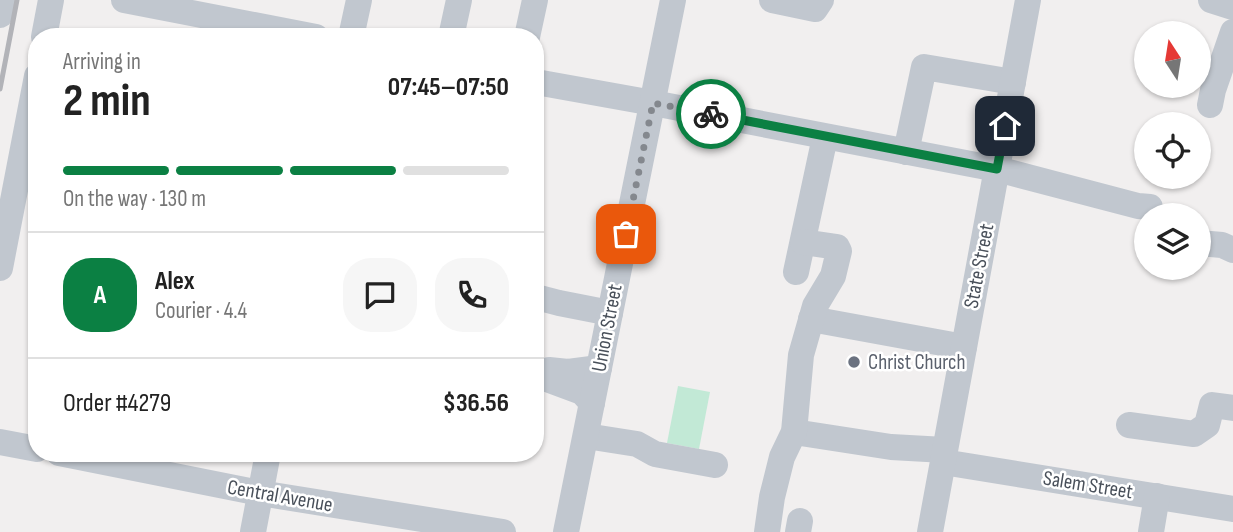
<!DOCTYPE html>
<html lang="en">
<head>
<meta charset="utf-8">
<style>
  body { margin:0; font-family:"Sofia Sans Condensed",sans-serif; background:#f6f6f6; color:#222; height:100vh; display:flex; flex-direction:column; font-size:26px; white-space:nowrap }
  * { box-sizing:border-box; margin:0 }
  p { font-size:23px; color:#767676 }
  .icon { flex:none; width:38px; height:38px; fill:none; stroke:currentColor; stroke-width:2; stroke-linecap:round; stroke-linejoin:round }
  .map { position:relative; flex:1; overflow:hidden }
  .side { position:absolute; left:28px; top:28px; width:516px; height:434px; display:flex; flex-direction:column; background:#fff; border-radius:28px; box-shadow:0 2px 5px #0004 }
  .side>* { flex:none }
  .needle { width:46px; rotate:348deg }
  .controls { position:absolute; left:1134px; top:21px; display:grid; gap:14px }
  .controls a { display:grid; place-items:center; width:77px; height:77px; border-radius:50%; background:#fff; box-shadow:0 2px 5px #0004; font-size:35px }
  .pin { position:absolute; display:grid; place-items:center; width:60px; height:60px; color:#fff; margin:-30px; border-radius:14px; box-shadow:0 4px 10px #0006 }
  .courier { position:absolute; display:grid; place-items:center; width:70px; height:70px; margin:-35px; border:5px solid #0b8043; border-radius:50%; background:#fff; color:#222; box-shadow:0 2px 9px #0007 }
  .overview em { font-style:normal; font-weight:700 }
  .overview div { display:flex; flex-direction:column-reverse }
  .overview { display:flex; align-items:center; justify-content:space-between; height:119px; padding:0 35px }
  h1 { font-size:46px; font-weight:700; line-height:52px }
  .bar { display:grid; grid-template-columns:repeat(4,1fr); gap:10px 7px; align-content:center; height:84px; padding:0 35px }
  .bar i { height:9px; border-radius:5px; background:#e0e0e0 }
  .bar .on { background:#0b8043 }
  .bar p { grid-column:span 4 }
  .line { display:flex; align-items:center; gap:18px; padding:0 35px; border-top:2px solid #e0e0e0 }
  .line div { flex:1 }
  .round { display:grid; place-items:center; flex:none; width:74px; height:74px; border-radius:28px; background:#f6f6f6 }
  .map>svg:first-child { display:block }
</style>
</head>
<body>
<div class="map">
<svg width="1233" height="532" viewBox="0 0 1233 532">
  <rect width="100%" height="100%" fill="#f1efef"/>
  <!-- green -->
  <polygon fill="#c2e9d6" points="678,386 710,392 699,449 667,443"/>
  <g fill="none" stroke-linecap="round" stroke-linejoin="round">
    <!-- minor -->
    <g stroke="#c1c7cf" stroke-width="26">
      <polyline points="124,0 316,37"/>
      <polyline points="772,0 815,9 821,0"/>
      <polyline points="1211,0 1233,7"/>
      <polyline points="0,15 3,0"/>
      <polyline points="44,37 51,0"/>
      <polyline points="351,37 359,0"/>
      <polyline points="451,37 459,0"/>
      <polyline points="527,37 535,0"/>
      <polyline points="536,82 653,103 997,169 1138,206 1150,207"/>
      <polyline points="1210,105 1213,90 1233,32"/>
      <polyline points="906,152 924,67 1013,82"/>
      <polyline points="1199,243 1222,245 1233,250"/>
      <polyline points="0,268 37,76"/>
      <polyline points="796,272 825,137"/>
      <polyline points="536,297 559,303 610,313"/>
      <polyline points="811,319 964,347"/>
      <polyline points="592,403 582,392 547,379 541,373 549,370 568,372 599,368"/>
      <polyline points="1129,425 1194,434 1207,425 1212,405 1233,408"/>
      <polyline points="794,432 891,447 945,450"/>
      <polyline points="586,436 637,444 655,454 715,465"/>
      <polyline points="0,442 37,449"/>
      <polyline points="59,453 260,493 503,532"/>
      <polyline points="943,462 1233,509"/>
      <polyline points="253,532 268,453"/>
      <polyline points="566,532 673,0"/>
      <polyline points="767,532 772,497 782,457 794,432 801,355 815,306 833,276 839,251 837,247 803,242"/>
      <polyline points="798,532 800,521"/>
      <polyline points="930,532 1028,0"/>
      <polyline points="1151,532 1157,496"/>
    </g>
    <!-- rail -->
    <polyline stroke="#b2b3b8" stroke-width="5" points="0,89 17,0"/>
  </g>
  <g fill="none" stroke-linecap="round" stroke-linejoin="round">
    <!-- done -->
    <polyline stroke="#84888e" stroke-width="7" stroke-dasharray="0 12.6" points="626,234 653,103 711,114"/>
    <!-- route -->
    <polyline stroke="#0b8043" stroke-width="9" points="711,114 997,169 1005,126"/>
  </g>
  <!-- markers -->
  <circle fill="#6b7280" stroke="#fff" stroke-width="2.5" cx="854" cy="362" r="7"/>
  <g text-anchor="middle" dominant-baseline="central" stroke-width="5" stroke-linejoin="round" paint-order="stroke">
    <!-- street labels -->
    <g font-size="21" fill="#49505a" stroke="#fff">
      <text transform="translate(979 266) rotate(-79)">State Street</text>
      <text transform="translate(607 328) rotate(-79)">Union Street</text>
      <text transform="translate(1088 485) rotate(9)">Salem Street</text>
      <text transform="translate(280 496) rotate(10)">Central Avenue</text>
    </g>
    <!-- worship labels -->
    <g font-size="21" fill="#5b616d" stroke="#fff" text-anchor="start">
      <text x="868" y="362">Christ Church</text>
    </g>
  </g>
</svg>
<div class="controls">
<a><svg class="needle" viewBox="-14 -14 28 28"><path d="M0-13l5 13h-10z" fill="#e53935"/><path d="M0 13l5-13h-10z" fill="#767676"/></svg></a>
<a><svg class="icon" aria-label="locate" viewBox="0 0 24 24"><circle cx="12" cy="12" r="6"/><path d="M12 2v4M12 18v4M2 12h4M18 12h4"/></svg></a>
<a><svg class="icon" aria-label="layers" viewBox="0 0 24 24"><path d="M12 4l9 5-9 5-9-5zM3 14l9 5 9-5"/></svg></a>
</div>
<div class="pin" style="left:626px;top:234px;background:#ea580c"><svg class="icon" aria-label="bag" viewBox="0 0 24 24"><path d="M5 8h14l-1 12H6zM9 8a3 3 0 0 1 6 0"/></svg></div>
<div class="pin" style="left:1005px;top:126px;background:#1f2937"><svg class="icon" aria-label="home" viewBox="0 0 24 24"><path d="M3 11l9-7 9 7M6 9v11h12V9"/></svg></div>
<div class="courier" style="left:711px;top:114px"><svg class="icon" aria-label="bike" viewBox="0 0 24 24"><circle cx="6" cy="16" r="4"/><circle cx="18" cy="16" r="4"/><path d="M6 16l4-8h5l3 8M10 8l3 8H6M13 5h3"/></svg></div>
<section class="side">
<div class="overview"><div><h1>2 min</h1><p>Arriving in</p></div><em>07:45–07:50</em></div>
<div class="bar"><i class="on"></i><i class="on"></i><i class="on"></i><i></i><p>On the way · 130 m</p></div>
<div class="line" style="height:126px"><b class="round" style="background:#0b8043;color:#fff">A</b><div><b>Alex</b><p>Courier · 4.4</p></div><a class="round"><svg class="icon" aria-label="chat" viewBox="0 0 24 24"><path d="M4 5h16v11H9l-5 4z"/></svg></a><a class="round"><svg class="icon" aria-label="phone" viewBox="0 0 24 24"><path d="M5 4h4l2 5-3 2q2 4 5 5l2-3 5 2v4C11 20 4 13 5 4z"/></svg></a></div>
<div class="line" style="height:91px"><div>Order #4279</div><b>$36.56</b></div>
</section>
</div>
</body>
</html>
